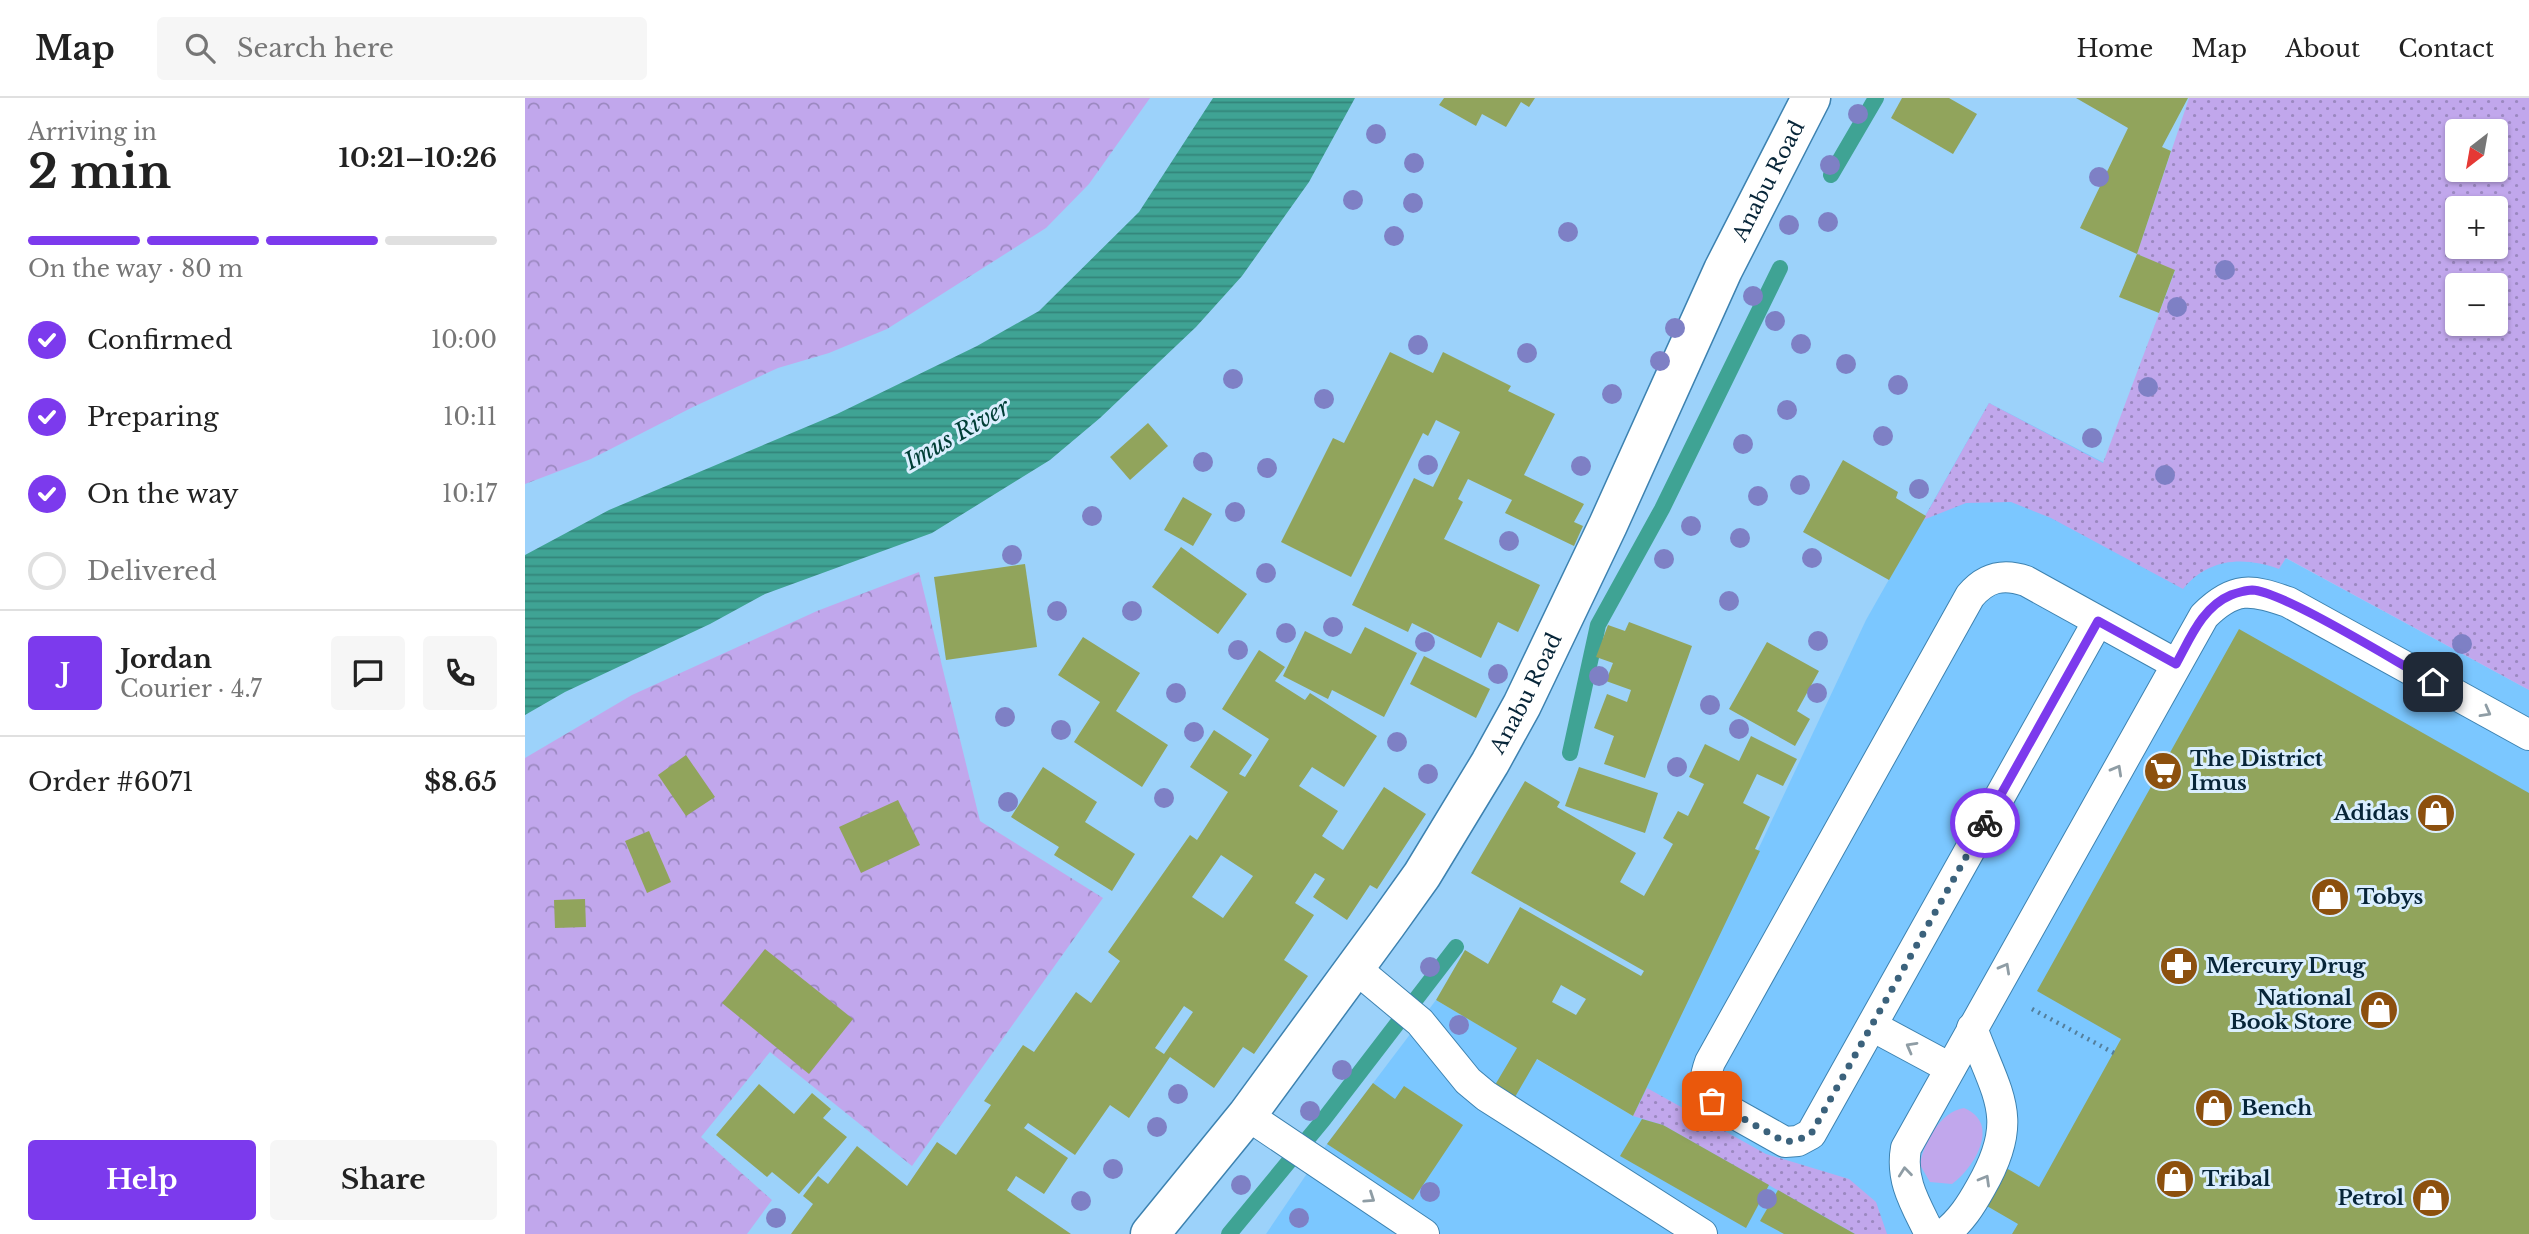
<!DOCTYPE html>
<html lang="en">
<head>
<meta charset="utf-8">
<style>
  body { margin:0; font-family:"Libre Baskerville",serif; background:#f6f6f6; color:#222; height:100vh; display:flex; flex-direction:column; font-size:26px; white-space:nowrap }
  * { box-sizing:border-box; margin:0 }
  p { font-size:23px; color:#767676 }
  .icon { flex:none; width:38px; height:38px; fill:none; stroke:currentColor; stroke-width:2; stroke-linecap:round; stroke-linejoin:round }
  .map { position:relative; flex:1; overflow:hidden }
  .panel { display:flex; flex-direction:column; background:#fff; width:525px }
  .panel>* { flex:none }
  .needle { width:46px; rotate:211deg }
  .fabs { position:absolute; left:1920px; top:21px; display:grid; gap:14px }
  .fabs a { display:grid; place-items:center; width:63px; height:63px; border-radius:7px; background:#fff; box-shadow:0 2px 5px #0004; font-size:35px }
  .pin { position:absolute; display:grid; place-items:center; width:60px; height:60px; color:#fff; margin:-30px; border-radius:14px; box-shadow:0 4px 10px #0006 }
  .courier { position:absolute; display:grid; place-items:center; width:70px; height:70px; margin:-35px; border:5px solid #7c3aed; border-radius:50%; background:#fff; color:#222; box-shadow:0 2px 9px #0007 }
  .overview em { font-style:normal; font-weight:700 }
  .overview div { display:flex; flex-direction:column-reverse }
  .overview { display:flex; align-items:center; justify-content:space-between; height:119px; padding:0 28px }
  h1 { font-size:46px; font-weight:700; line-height:52px }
  .bar { display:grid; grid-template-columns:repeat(4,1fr); gap:10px 7px; align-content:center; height:84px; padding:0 28px }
  .bar i { height:9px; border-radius:5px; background:#e0e0e0 }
  .bar .selected { background:#7c3aed }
  .bar p { grid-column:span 4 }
  .line { display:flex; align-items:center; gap:18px; padding:0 28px; border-top:2px solid #e0e0e0 }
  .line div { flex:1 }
  .round { display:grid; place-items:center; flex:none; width:74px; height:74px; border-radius:7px; background:#f6f6f6 }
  ol { padding:0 28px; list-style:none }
  li { display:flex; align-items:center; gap:21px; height:77px }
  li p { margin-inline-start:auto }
  li .icon { padding:7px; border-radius:50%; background:#7c3aed; color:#fff; stroke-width:4 }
  li:last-child { color:#767676 }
  li i { width:38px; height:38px; border:4px solid #e0e0e0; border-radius:50% }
  .button { display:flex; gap:14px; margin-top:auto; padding:14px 28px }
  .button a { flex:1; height:80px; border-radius:7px; background:#7c3aed; color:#fff; font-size:28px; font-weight:700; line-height:80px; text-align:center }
  .button a+a { background:#f6f6f6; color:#222 }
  header { display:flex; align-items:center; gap:42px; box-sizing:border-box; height:98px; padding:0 35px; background:#fff; border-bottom:2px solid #e0e0e0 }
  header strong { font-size:33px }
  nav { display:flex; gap:38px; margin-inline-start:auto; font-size:24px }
  .search { width:490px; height:63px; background:#f6f6f6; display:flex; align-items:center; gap:18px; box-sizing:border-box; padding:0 24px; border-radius:7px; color:#767676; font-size:26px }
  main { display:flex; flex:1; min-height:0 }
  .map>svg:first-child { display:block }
</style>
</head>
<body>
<header>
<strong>Map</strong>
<div class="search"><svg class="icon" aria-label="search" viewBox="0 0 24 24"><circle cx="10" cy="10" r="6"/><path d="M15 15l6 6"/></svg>Search here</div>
<nav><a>Home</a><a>Map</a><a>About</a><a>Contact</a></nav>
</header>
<main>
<section class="panel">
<div class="overview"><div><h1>2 min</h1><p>Arriving in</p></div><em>10:21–10:26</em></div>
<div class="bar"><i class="selected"></i><i class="selected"></i><i class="selected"></i><i></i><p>On the way · 80 m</p></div>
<ol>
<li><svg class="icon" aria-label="check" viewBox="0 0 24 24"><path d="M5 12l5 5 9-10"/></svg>Confirmed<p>10:00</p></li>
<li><svg class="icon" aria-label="check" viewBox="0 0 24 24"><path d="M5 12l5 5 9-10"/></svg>Preparing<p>10:11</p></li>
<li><svg class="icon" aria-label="check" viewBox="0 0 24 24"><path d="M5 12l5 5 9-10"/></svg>On the way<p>10:17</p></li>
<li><i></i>Delivered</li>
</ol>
<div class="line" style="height:126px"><b class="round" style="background:#7c3aed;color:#fff">J</b><div><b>Jordan</b><p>Courier · 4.7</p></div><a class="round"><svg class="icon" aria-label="chat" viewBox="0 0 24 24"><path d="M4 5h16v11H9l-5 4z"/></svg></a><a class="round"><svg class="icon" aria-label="phone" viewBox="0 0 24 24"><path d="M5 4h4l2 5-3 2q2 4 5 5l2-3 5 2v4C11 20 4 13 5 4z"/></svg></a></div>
<div class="line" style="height:91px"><div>Order #6071</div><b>$8.65</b></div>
<div class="button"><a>Help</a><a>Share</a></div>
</section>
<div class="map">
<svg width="2004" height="1136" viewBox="0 0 2004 1136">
  <defs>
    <pattern id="grass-dots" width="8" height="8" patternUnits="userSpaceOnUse" patternTransform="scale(1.75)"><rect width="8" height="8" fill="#c1a7ec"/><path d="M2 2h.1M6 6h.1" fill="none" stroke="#9b88c0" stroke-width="1.8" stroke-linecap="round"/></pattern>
    <pattern id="forest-crowns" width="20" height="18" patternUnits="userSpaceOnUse" patternTransform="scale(1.75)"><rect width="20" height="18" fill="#c1a7ec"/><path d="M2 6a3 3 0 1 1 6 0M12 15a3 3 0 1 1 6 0" fill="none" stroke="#9b88c0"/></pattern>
    <pattern id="water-rules" width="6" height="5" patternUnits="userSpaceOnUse" patternTransform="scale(1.75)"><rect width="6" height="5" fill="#3fa394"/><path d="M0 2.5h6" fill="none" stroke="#33857a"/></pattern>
  </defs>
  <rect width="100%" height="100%" fill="#9cd2fa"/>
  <!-- built -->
  <polygon fill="#7bc7ff" points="1464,305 1694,424 2004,592 2004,1136 741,1136 802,1046 911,902 1108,1018 1341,522"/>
  <!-- grass -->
  <g fill="url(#grass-dots)" fill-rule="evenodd">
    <path d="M1664 0H2004V592L1761 460 1754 471C1719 458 1683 460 1658 491L1526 420 1486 404 1441 405 1398 422 1464 305 1578 365 1650 173 1612 156ZM1932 33H1970V72H1932ZM1932 110H1970V149H1932ZM1932 187H1970V226H1932Z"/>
    <polygon points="1122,990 1241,1056 1324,1081 1351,1104 1362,1136 1330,1136 1138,1027 1108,1018"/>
  </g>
  <!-- forest -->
  <g fill="url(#forest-crowns)">
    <polygon points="0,0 625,0 564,86 521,130 362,231 304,255 253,270 168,309 66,361 0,386"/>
    <polygon points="394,474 455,723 578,800 387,1068 245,954 176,1039 247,1102 222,1136 0,1136 0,660 107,597 292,513"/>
  </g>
  <!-- garden -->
  <path fill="#c1a7ec" d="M1439 1010C1476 1025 1450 1069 1427 1086L1405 1084 1395 1067C1398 1045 1416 1013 1439 1010Z"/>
  <!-- water -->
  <polygon fill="url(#water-rules)" points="688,0 830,0 784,84 717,178 671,229 575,320 525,362 407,435 240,496 185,526 40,594 0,617 0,457 84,412 312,316 452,248 514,213 614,114"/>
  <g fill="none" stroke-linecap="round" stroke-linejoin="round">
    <!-- stream -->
    <g stroke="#3fa394" stroke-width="16">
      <polyline points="1306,77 1351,0"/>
      <polyline points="1045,655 1073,527 1137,411 1255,170"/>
      <polyline points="704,1136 799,1021 931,849"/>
    </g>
  </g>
  <!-- building -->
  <g fill="#91a45c" fill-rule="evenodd">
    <polygon points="919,0 1010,0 1004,9 996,4 981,29 957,16 951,28 914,7"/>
    <polygon points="1377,0 1424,0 1452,16 1428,56 1366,20"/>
    <polygon points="1551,0 1663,0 1637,49 1646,53 1612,156 1650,172 1634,215 1594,199 1612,156 1555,130 1603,30"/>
    <polygon points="865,254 908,275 918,254 986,288 983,293 1030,316 999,377 1059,406 1049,424 1058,428 1049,448 980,415 987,402 943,381 933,401 938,404 919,441 1015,487 993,534 973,524 956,560 887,525 883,534 827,507 889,380 908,389 935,334 911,322 903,338 898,335 826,479 756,444 808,340 819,345"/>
    <polygon points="623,325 643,348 605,382 585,359"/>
    <polygon points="1318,362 1373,394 1371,400 1401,418 1364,482 1278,434"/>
    <polygon points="658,399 687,416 668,448 639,432"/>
    <polygon points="656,449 722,496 693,536 627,489"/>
    <polygon points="500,466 512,549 421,562 409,479"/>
    <polygon points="1104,524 1167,548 1120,680 1079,666 1089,638 1069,630 1082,596 1102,604 1106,592 1081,583 1088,565 1071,559 1083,527 1100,533"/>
    <polygon points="840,529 892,555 859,619 807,592 803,601 758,578 780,533 826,556"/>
    <polygon points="1714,531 2004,695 2004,1136 1487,1136 1493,1126 1455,1104 1476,1067 1514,1089 1596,941 1512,893"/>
    <polygon points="558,539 615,575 591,613 643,647 617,689 549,644 575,604 533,577"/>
    <polygon points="1242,544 1294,573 1272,613 1285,621 1270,648 1204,611"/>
    <path d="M734 552 760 569 750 583 780 602 785 595 852 638 819 689 787 669 774 688 813 713 797 738 818 752 859 689 901 716 852 791 845 787 822 822 788 799 800 781 790 775 770 805 789 817 759 862 783 878 729 956 718 949 689 990 645 959 604 1020 585 1007 550 1057 503 1025 499 1030 543 1060 519 1096 491 1078 482 1092 546 1136H266L288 1106 278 1098 293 1078 303 1086 332 1048 382 1088 412 1044 431 1057 466 1007 459 1003 498 947 509 954 551 894 566 905 595 863 583 854 665 737 672 742 703 694 665 669 689 632 727 657 714 676 720 679 744 641 697 611ZM696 757 728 778 698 820 667 799ZM659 908 668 914 639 956 630 950Z"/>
    <polygon points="899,558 965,591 951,620 885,586"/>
    <path d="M1226 638 1272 661 1258 688 1232 676 1218 705 1245 719 1230 751 1235 753 1108 1018 1012 961 990 999 970 987 992 950 911 902 940 852 963 866 995 809 1116 878 1119 873 946 775 1000 683 1035 704 1032 709 1111 755 1095 784 1119 798 1148 746 1138 740 1153 713 1163 718 1179 686 1164 679 1180 646 1214 663ZM1036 887 1061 901 1051 917 1027 904Z"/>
    <polygon points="161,657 190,699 161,718 133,677"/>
    <polygon points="518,669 572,704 560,724 610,756 587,793 529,757 534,749 486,719"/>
    <polygon points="1054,669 1133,695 1120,735 1040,708"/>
    <polygon points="373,702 395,747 336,775 314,729"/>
    <polygon points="124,733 146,784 122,795 100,743"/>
    <polygon points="60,801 61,829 30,830 29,802"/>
    <polygon points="240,851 328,921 284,976 197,905"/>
    <polygon points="848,985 870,1001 879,988 938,1027 888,1102 802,1046"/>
    <polygon points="234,986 269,1016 287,995 306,1011 298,1020 322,1039 274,1096 247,1074 242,1079 191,1037"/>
    <polygon points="1117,1021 1138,1027 1244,1087 1221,1130 1095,1058"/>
    <polygon points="1253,1092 1305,1122 1330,1136 1259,1136 1235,1123"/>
  </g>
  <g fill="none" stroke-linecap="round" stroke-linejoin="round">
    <defs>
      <g id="lane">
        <path d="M1573 523 1286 1036 1273 1043 1260 1044 1187 1003C1179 988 1179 980 1185 964L1445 498C1461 479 1478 475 1501 483L1651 566"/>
        <polyline points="829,869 895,924 943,983 961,998 1177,1136"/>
        <polyline points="1347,928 1425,970"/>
        <polyline points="722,1017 899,1136"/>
        <path d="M1405 1136C1391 1107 1375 1083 1381 1050L1679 518C1709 488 1726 491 1763 504L2004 637"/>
        <path d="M1419 1136C1436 1123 1446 1107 1456 1089 1496 1020 1472 998 1447 930"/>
      </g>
      <g id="secondary">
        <path id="s1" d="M625 1136 722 1017 862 826 897 777 965 665 997 607 1083 427 1198 172 1286 0"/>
      </g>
    </defs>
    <!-- lane casing -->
    <use href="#lane" stroke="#3d82b0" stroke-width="32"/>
    <!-- secondary casing -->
    <use href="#secondary" stroke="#3d82b0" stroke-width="41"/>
    <!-- path -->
    <polyline stroke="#547f9c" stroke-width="4.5" stroke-dasharray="2 5" stroke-linecap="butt" points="1507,911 1589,955"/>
    <!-- lane -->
    <use href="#lane" stroke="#fff" stroke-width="30"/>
    <!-- secondary -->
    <use href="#secondary" stroke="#fff" stroke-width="38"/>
  </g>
  <!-- trees -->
  <g fill="#7e80c5">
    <circle cx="1333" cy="16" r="10"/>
    <circle cx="851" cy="36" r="10"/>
    <circle cx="889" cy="65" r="10"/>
    <circle cx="1305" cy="67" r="10"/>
    <circle cx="1574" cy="79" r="10"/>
    <circle cx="828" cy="102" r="10"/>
    <circle cx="888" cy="105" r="10"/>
    <circle cx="1303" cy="124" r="10"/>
    <circle cx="1264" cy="127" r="10"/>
    <circle cx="1043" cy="134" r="10"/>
    <circle cx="869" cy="138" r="10"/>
    <circle cx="1700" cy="172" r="10"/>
    <circle cx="1228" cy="198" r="10"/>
    <circle cx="1652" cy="209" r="10"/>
    <circle cx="1250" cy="223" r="10"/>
    <circle cx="1150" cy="230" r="10"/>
    <circle cx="1276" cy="246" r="10"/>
    <circle cx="893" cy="247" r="10"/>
    <circle cx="1002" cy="255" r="10"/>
    <circle cx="1135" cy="263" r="10"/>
    <circle cx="1321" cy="266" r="10"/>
    <circle cx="708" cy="281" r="10"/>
    <circle cx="1373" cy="287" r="10"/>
    <circle cx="1623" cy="289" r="10"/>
    <circle cx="1087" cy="296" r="10"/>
    <circle cx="799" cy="301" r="10"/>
    <circle cx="1262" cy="312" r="10"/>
    <circle cx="1358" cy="338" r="10"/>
    <circle cx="1567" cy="340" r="10"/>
    <circle cx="1218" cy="346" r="10"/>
    <circle cx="678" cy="364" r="10"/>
    <circle cx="903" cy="367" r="10"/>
    <circle cx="1056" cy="368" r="10"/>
    <circle cx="742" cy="370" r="10"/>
    <circle cx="1640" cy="377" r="10"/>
    <circle cx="1275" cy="387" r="10"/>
    <circle cx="1394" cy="391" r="10"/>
    <circle cx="1233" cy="398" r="10"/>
    <circle cx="710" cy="414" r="10"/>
    <circle cx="567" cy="418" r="10"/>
    <circle cx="1166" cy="428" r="10"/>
    <circle cx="1215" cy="440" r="10"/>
    <circle cx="984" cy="443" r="10"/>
    <circle cx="487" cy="457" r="10"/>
    <circle cx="1287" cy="460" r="10"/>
    <circle cx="1139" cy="461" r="10"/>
    <circle cx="741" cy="475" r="10"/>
    <circle cx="1204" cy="503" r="10"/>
    <circle cx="532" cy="513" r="10"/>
    <circle cx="607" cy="513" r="10"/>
    <circle cx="808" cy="529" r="10"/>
    <circle cx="761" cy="535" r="10"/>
    <circle cx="1293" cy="543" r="10"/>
    <circle cx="900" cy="544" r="10"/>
    <circle cx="1937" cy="546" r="10"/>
    <circle cx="713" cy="552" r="10"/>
    <circle cx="973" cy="576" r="10"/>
    <circle cx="1074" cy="578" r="10"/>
    <circle cx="651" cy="595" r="10"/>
    <circle cx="1292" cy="595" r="10"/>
    <circle cx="1185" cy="607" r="10"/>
    <circle cx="480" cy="619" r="10"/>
    <circle cx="1214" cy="631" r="10"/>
    <circle cx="536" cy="632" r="10"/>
    <circle cx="669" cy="634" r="10"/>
    <circle cx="872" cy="644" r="10"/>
    <circle cx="1152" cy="669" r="10"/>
    <circle cx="903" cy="676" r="10"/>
    <circle cx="639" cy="700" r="10"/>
    <circle cx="483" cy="704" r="10"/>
    <circle cx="905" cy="869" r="10"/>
    <circle cx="934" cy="927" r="10"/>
    <circle cx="817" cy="972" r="10"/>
    <circle cx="653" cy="996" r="10"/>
    <circle cx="785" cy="1013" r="10"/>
    <circle cx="632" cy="1029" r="10"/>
    <circle cx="588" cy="1071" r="10"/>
    <circle cx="716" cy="1087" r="10"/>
    <circle cx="905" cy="1094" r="10"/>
    <circle cx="1242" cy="1101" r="10"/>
    <circle cx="556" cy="1103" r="10"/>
    <circle cx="251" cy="1120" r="10"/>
    <circle cx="774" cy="1120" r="10"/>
  </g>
  <!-- one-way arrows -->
  <defs><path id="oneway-chevron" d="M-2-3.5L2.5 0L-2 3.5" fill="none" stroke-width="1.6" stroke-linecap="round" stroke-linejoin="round" transform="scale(1.75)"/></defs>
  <g stroke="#8f9da5">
    <use href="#oneway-chevron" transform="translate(1961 614) rotate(29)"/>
    <use href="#oneway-chevron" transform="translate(1592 672) rotate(-61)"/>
    <use href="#oneway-chevron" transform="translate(1480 870) rotate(-61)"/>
    <use href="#oneway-chevron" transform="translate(1386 949) rotate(-151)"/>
    <use href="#oneway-chevron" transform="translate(1380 1074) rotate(-96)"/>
    <use href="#oneway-chevron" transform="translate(1460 1082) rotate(-60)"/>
    <use href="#oneway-chevron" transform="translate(845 1100) rotate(34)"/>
  </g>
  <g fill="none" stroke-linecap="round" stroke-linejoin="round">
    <!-- done -->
    <polyline stroke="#3b627c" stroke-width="7" stroke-dasharray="0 12.6" points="1187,1003 1260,1044 1273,1042 1286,1036 1460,725"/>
    <!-- route -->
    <path stroke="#7c3aed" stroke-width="9" d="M1460 725 1573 523 1651 566C1665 541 1677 509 1706 497 1711 495 1722 492 1727 492 1758 493 1874 566 1908 584"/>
  </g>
  <!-- icons -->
  <defs>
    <symbol id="supermarket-disc" viewBox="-11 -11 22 22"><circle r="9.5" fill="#8c500e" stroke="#daeefe"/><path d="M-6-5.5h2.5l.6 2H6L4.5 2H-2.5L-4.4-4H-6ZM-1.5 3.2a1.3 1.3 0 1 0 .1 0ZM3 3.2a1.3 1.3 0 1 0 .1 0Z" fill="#fff"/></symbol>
    <symbol id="shop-disc" viewBox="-11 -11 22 22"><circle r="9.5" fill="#8c500e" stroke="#daeefe"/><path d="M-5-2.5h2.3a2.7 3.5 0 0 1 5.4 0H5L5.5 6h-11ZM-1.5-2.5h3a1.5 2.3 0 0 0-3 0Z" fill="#fff"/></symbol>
    <symbol id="pharmacy-disc" viewBox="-11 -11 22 22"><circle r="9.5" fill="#8c500e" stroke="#daeefe"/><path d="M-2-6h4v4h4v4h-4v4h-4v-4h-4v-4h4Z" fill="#fff"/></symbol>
  </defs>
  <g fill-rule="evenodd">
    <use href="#supermarket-disc" x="1616" y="651" width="44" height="44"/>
    <use href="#shop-disc" x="1889" y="693" width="44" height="44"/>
    <use href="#shop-disc" x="1783" y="777" width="44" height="44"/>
    <use href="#pharmacy-disc" x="1632" y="846" width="44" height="44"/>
    <use href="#shop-disc" x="1832" y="890" width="44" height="44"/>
    <use href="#shop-disc" x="1667" y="988" width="44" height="44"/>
    <use href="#shop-disc" x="1628" y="1059" width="44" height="44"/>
    <use href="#shop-disc" x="1884" y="1078" width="44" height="44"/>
  </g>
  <g text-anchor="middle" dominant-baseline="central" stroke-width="6" stroke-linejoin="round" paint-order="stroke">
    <!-- street labels -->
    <g font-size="21" fill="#072538" stroke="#daeefe">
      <text stroke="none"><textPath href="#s1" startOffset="1227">Anabu Road</textPath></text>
      <text stroke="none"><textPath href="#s1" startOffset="660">Anabu Road</textPath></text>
    </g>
    <!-- poi labels -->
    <g font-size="21" font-weight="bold" fill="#072538" stroke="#daeefe" text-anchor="start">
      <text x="1665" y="661">The District<tspan x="1665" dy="24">Imus</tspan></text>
      <text x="1884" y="715" text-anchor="end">Adidas</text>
      <text x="1832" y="799">Tobys</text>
      <text x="1681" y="868">Mercury Drug</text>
      <text x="1827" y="900" text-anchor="end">National<tspan x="1827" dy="24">Book Store</tspan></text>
      <text x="1716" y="1010">Bench</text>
      <text x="1677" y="1081">Tribal</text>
      <text x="1879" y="1100" text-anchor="end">Petrol</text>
    </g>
    <!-- water labels -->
    <g font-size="23" font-style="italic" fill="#003e36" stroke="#daeefe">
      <text transform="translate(432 336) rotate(-30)">Imus River</text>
    </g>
  </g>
</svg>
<div class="fabs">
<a><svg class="needle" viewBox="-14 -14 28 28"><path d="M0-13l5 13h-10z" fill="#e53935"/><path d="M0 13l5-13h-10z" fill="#767676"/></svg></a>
<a>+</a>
<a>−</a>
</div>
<div class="pin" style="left:1187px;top:1003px;background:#ea580c"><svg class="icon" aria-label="bag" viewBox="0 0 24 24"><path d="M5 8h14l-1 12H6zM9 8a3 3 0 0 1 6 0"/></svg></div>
<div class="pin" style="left:1908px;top:584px;background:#1f2937"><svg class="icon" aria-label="home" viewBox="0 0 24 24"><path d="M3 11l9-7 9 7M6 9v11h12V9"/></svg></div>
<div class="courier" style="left:1460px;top:725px"><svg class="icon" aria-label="bike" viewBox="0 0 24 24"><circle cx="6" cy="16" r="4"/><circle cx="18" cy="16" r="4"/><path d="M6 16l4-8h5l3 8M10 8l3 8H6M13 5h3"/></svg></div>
</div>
</main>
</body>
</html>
